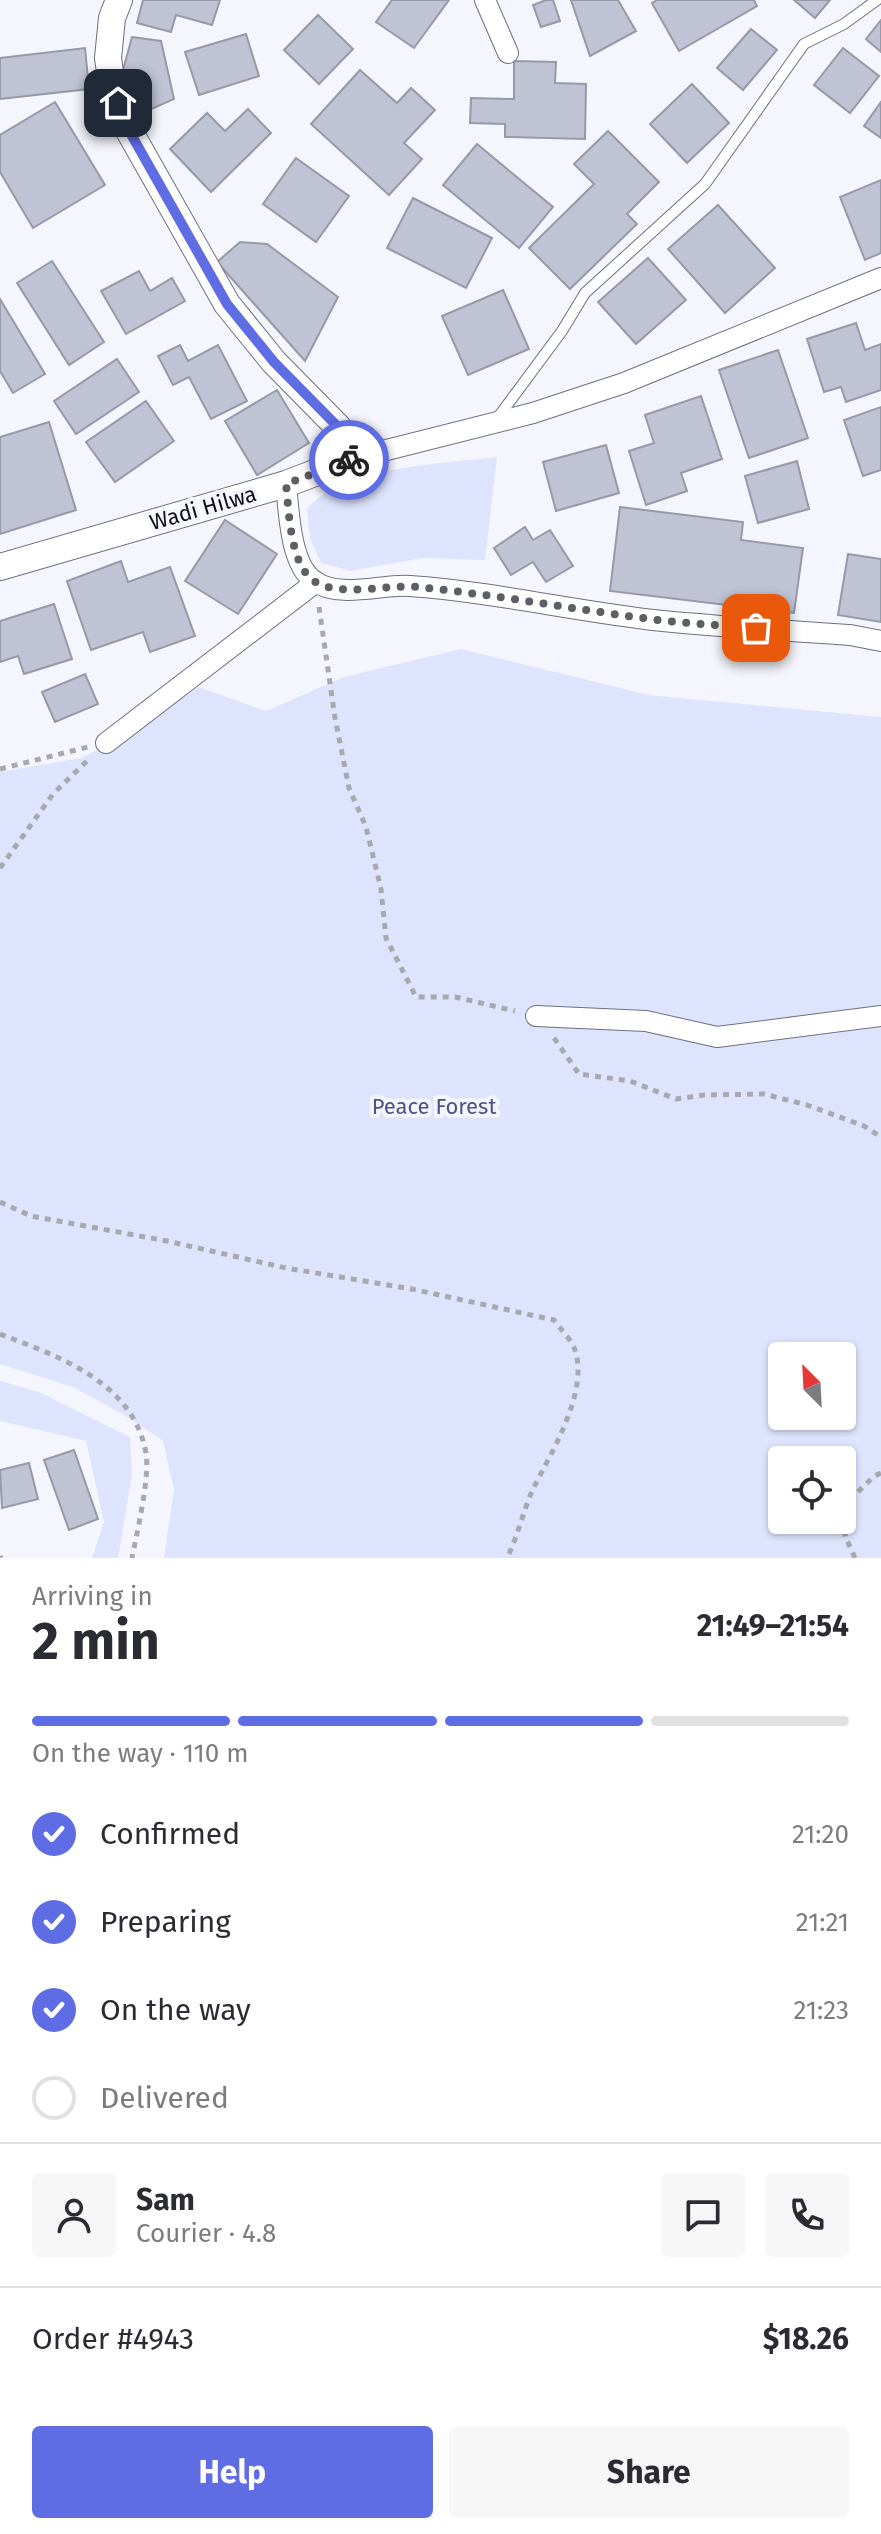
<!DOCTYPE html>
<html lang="en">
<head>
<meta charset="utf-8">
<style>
  body { margin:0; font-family:"Fira Sans",sans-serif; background:#f7f7f7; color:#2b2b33; height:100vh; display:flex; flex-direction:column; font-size:30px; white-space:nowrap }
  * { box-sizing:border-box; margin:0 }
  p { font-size:26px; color:#7c7c81 }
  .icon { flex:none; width:44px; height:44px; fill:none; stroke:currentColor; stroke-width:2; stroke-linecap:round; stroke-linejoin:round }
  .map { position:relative; height:1558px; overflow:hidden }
  .panel { display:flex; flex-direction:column; background:#fff; flex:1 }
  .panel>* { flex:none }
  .needle { width:52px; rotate:336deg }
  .fabs { position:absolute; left:768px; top:1342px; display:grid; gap:16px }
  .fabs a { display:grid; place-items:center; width:88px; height:88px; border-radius:8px; background:#fff; box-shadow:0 2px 6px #0004; font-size:40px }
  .pin { position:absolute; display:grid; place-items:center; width:68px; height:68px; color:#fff; margin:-34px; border-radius:16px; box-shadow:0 4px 12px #0006 }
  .courier { position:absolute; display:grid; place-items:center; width:80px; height:80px; margin:-40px; border:6px solid #5f6de5; border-radius:50%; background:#fff; color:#222; box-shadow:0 2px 10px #0007 }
  .overview em { font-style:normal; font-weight:700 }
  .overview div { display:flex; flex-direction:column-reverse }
  .overview { display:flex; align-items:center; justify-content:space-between; height:136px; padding:0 32px }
  h1 { font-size:52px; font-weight:700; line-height:60px }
  .bar { display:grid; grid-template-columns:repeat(4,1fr); gap:12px 8px; align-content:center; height:96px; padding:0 32px }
  .bar i { height:10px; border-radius:6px; background:#e1e1e2 }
  .bar .active { background:#5f6de5 }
  .bar p { grid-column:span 4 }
  .line { display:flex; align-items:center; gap:20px; padding:0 32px; border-top:2px solid #e1e1e2 }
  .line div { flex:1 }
  .round { display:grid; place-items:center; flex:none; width:84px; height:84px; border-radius:8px; background:#f7f7f7 }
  ol { padding:0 32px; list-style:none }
  li { display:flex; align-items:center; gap:24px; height:88px }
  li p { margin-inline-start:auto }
  li .icon { padding:8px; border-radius:50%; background:#5f6de5; color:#fff; stroke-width:4 }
  li:last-child { color:#7c7c81 }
  li i { width:44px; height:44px; border:4px solid #e1e1e2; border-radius:50% }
  .cta { display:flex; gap:16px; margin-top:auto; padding:16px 32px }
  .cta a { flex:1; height:92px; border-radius:8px; background:#5f6de5; color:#fff; font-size:32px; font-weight:700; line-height:92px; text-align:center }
  .cta a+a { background:#f7f7f7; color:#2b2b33 }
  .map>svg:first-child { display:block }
</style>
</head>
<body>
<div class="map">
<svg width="881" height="1558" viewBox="0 0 881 1558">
  <rect width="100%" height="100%" fill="#f5f6fd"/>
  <!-- green -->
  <g fill="#dee4fd" fill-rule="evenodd">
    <path d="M497 457 485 560 423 558 350 571 321 563 310 538 307 509C343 466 443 464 497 457Z"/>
    <path d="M461 649 649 695 881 717V1558H164L174 1490 163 1441 126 1416 73 1387 0 1364V772L81 758 142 726 199 687 266 711 344 677ZM782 1356H842V1416H782ZM782 1460H842V1520H782Z"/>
    <polygon points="0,1381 39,1392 130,1437 132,1474 118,1558 92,1558 104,1522 86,1441 0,1421"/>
  </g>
  <!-- building -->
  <g fill="#bfc3d3" stroke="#9599a8" stroke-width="2">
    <polygon points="143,0 220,0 212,25 176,15 171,32 137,23"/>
    <polygon points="392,0 449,0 414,48 376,22"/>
    <polygon points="546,0 553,0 560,21 541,27 533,5"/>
    <polygon points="571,0 618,0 636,31 590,56"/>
    <polygon points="657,0 754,0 757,6 679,51 652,3"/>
    <polygon points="794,0 830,0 815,18"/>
    <polygon points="318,15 353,49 319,84 284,50"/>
    <polygon points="881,20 881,52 866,39"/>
    <polygon points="751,29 777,50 743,90 717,68"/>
    <polygon points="246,34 259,76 199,95 185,52"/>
    <polygon points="132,37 161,41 174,99 138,115 123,70"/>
    <polygon points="85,48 89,89 0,99 0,58"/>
    <polygon points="843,48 879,76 850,113 814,85"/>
    <polygon points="514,61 556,62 555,83 586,84 585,139 505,137 505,124 470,123 471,98 514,99"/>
    <polygon points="360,70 397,103 411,88 435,110 404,143 422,159 389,195 311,124"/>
    <polygon points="692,84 729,123 687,163 650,124"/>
    <polygon points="55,102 105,185 33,228 0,172 0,135"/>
    <polygon points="881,102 881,138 864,126"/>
    <polygon points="248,109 271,133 211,192 170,149 207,113 225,131"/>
    <polygon points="608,131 659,182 627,214 637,224 570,289 529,248 594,184 574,164"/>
    <polygon points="477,144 553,207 519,248 443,185"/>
    <polygon points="296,158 349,196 316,242 263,204"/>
    <polygon points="881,180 881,253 865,260 840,197"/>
    <polygon points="413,198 492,238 466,288 387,248"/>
    <polygon points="718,205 775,268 725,313 668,249"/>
    <polygon points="240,242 267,244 338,297 305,361 217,262"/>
    <polygon points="648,258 686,300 636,344 598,302"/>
    <polygon points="52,261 104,342 69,365 17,283"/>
    <polygon points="139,271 150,291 172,278 185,301 126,334 101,291"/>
    <polygon points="503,290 529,349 468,375 442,316"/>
    <polygon points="0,299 45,374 13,393 0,371"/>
    <polygon points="856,323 865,350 881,344 881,390 846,402 841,387 824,392 807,339"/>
    <polygon points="180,345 188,361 218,345 247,401 211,419 189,377 173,385 158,356"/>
    <polygon points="778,350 808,438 749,458 719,370"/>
    <polygon points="117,359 139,392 76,434 54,401"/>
    <polygon points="277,390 309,443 257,475 225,421"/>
    <polygon points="701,396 722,459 681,473 687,491 646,505 629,451 654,443 645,415"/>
    <polygon points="146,401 174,441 115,482 86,442"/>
    <polygon points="881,407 881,470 863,476 844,420"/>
    <polygon points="49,422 76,510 0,534 0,437"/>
    <polygon points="606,445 619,493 556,511 543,462"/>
    <polygon points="797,461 809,509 758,523 745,476"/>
    <polygon points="620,507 743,522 741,540 803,548 794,613 610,591"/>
    <polygon points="225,520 277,554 238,614 185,581"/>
    <polygon points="525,527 533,540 550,530 573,566 546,582 533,562 511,575 494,548"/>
    <polygon points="848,554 881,559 881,622 838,615"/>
    <polygon points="121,561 128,582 170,567 195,636 150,652 143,632 91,650 67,581"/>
    <polygon points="54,604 72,659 24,674 18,656 0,662 0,621"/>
    <polygon points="85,674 98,704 55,722 42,692"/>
    <polygon points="74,1450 98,1519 69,1530 44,1460"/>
    <polygon points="29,1463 38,1499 2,1508 0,1470"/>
  </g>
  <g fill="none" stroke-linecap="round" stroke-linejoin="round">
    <defs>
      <polyline id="service" points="496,420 562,331 585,293 705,184 804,44 844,24 877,0"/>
      <g id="minor">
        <polyline points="485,0 508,53"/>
        <polyline points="351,459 533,413 624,383 881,278"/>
        <path d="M286 484C289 512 290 564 314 581 340 599 380 584 410 586 495 592 578 612 663 621 725 627 788 631 850 635L881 641"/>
        <polyline points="106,743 316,582"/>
        <polyline points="536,1016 646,1021 717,1037 881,1016"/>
      </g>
      <polyline id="tertiary" points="0,567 286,484 351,459 338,427 274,362 227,304 123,120 112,86 108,58 112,18 119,0"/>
    </defs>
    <!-- service casing -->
    <use href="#service" stroke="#6c707e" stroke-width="12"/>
    <!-- minor casing -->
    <use href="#minor" stroke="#6c707e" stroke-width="22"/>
    <!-- tertiary casing -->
    <use href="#tertiary" stroke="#6c707e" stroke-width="28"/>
    <!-- path -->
    <g stroke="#a8a9af" stroke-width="5" stroke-dasharray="6 6" stroke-linecap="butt">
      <polyline points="319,607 335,718 349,788 366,827 381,889 386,938 416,997 455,997 515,1011"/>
      <polyline points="0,769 88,747"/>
      <polyline points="0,868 53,794 91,757"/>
      <polyline points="554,1038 579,1074 630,1081 676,1099 704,1095 764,1094 807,1105 864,1126 881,1137"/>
      <path d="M0 1202 31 1216 167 1241 286 1268 412 1289 554 1320C560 1329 572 1340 575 1350 589 1392 551 1453 533 1489 523 1511 518 1536 507 1558"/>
      <path d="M0 1334C60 1357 133 1382 146 1453 150 1478 137 1532 132 1558"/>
      <polyline points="0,1556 1,1558"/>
      <polyline points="855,1558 845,1536 850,1500 874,1476 881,1473"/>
    </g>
    <!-- service -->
    <use href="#service" stroke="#fff" stroke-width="10"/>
    <!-- minor -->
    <use href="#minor" stroke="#fff" stroke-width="20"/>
    <!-- tertiary -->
    <use href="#tertiary" stroke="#fff" stroke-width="26"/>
  </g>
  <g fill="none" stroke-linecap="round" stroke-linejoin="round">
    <!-- done -->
    <path stroke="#5e5f65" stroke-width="8" stroke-dasharray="0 14.4" d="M349 460 286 484C289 512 290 565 314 581 340 598 387 584 417 587 498 595 578 610 658 620 691 624 723 625 756 628"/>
    <!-- route -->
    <polyline stroke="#5f6de5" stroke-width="10" points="118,103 123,120 227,304 274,362 338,427 351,459 349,460"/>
  </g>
  <g text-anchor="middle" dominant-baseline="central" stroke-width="8" stroke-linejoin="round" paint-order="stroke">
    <!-- street labels -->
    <g font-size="22" fill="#0d0e13" stroke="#f5f6fd">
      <text transform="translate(203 508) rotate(-16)">Wadi Hilwa</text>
    </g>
    <!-- park labels -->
    <g font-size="22" fill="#4a5487" stroke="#f5f6fd">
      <text x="434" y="1106">Peace Forest</text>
    </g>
  </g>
</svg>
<div class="fabs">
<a><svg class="needle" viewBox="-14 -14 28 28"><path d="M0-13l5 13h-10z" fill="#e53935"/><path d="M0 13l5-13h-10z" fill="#7c7c81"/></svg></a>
<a><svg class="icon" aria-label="locate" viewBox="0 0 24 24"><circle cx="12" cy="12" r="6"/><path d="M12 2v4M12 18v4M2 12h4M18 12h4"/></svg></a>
</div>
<div class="pin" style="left:756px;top:628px;background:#ea580c"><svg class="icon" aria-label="bag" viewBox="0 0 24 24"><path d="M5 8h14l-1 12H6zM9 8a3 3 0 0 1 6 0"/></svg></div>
<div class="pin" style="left:118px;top:103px;background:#1f2937"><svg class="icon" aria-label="home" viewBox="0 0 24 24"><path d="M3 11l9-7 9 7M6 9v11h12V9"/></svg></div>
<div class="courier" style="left:349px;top:460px"><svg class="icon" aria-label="bike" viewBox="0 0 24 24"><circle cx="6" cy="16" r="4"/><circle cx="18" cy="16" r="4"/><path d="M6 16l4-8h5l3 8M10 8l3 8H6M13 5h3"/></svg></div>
</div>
<section class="panel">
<div class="overview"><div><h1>2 min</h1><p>Arriving in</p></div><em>21:49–21:54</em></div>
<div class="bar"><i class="active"></i><i class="active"></i><i class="active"></i><i></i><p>On the way · 110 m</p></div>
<ol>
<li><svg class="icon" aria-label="check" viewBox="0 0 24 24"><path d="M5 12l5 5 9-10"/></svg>Confirmed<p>21:20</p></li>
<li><svg class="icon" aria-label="check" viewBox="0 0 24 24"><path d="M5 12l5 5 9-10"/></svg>Preparing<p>21:21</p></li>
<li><svg class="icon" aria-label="check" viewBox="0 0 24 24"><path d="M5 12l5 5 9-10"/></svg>On the way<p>21:23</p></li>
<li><i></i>Delivered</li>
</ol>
<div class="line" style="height:144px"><a class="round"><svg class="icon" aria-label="person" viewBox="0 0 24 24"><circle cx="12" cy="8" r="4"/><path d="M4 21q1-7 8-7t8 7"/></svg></a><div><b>Sam</b><p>Courier · 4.8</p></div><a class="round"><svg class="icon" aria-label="chat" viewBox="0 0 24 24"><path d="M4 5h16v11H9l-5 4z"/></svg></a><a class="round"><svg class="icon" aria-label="phone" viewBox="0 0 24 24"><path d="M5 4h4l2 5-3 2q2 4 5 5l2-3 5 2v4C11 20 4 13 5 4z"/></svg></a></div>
<div class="line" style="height:104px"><div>Order #4943</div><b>$18.26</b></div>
<div class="cta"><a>Help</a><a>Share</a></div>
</section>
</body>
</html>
